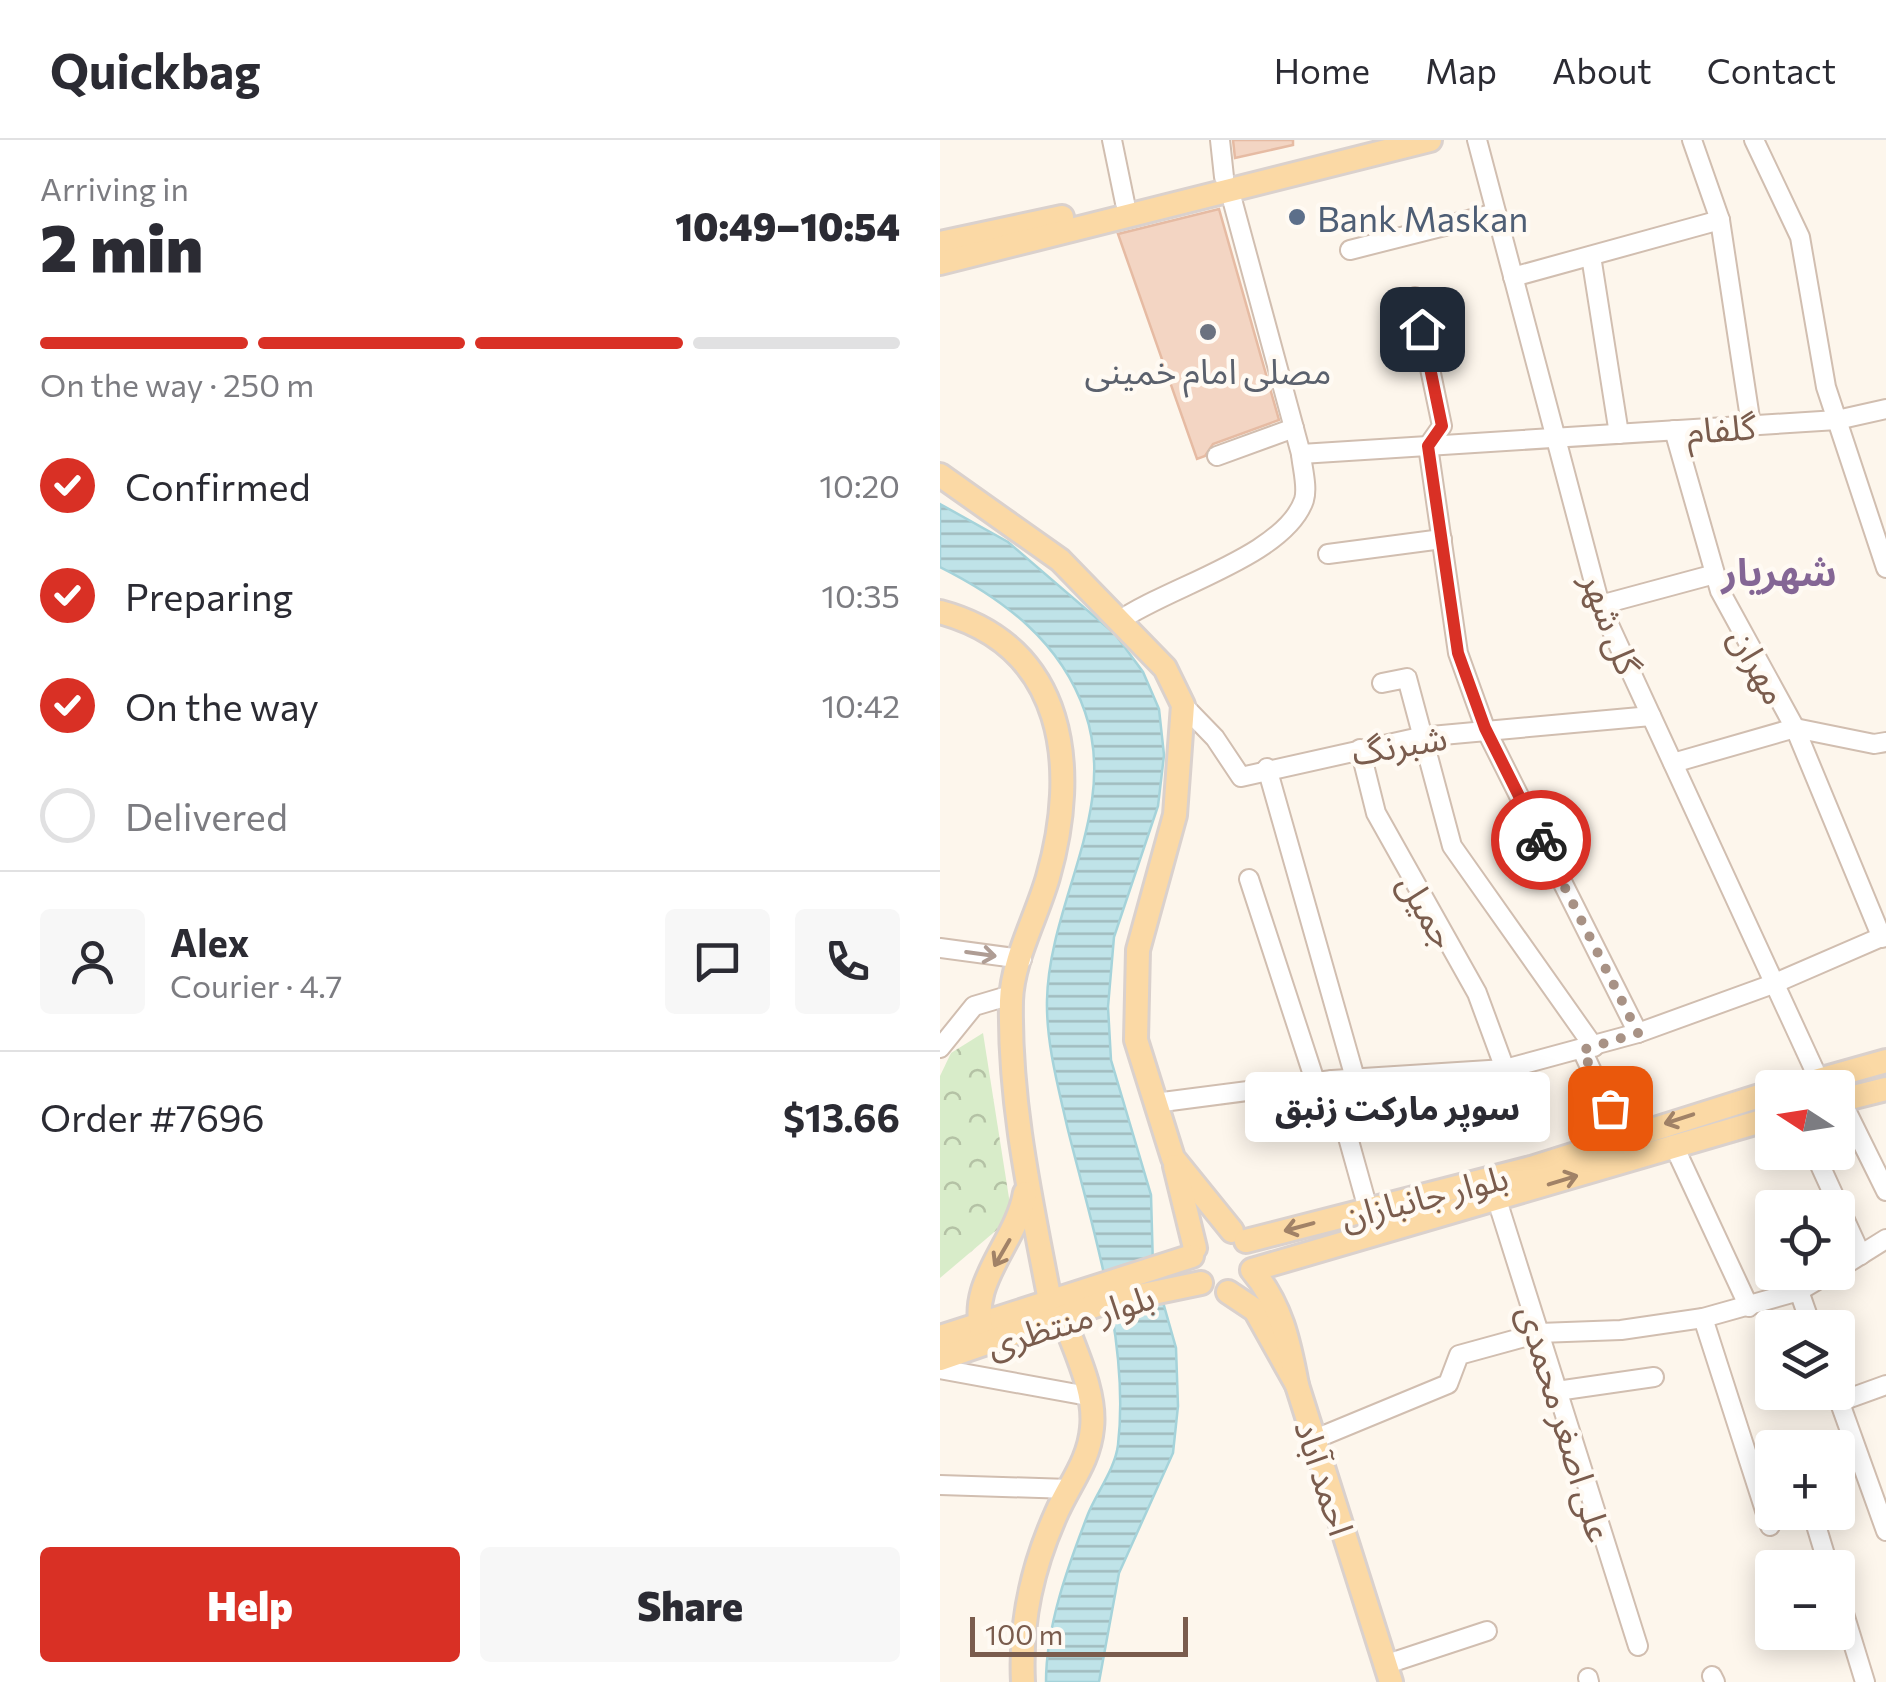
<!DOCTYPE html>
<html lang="en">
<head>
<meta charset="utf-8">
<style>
  body { margin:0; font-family:Commissioner,"Noto Sans Arabic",sans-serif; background:#f7f7f7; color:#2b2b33; height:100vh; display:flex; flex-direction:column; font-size:38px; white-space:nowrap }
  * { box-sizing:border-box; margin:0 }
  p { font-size:32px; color:#7c7c81 }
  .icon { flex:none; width:55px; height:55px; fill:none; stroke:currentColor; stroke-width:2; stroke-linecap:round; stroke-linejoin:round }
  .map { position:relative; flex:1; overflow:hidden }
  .details { display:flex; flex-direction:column; background:#fff; width:940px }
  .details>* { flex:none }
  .needle { width:65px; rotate:282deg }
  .controls { position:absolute; left:815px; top:930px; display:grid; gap:20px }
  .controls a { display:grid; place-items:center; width:100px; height:100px; border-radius:10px; background:#fff; box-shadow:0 5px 25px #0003; font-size:50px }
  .scale { position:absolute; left:30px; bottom:25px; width:218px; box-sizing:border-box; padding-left:10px; border:5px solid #7a5c4d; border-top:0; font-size:28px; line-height:35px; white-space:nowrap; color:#7a5c4d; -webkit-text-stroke:8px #fffaf3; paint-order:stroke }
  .pin { position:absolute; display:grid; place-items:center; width:85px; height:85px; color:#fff; margin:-42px; border-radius:20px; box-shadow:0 5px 15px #0006 }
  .courier { position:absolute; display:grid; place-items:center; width:100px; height:100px; margin:-50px; border:8px solid #d93025; border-radius:50%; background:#fff; color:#222; box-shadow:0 2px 12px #0007 }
  .bubble { position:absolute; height:70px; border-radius:10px; background:#fff; box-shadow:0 5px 25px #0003; font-size:32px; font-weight:800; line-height:70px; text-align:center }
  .summary em { font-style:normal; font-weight:800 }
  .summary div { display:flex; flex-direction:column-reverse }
  .summary { display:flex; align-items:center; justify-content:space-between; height:170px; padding:0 40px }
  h1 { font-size:65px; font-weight:800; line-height:75px }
  .bar { display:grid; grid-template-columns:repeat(4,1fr); gap:15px 10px; align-content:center; height:120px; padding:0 40px }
  .bar i { height:12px; border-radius:8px; background:#e1e1e2 }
  .bar .selected { background:#d93025 }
  .bar p { grid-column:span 4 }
  .line { display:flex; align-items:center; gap:25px; padding:0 40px; border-top:2px solid #e1e1e2 }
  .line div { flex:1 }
  .round { display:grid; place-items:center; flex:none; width:105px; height:105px; border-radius:10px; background:#f7f7f7 }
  ol { padding:0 40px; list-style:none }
  li { display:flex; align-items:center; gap:30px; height:110px }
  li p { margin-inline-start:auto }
  li .icon { padding:10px; border-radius:50%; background:#d93025; color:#fff; stroke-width:4 }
  li:last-child { color:#7c7c81 }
  li i { width:55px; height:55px; border:5px solid #e1e1e2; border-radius:50% }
  .button { display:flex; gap:20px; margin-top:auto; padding:20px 40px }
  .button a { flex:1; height:115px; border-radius:10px; background:#d93025; color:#fff; font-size:40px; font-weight:800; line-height:115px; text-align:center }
  .button a+a { background:#f7f7f7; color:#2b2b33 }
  header { display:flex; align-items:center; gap:60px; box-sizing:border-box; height:140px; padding:0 50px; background:#fff; border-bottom:2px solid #e1e1e2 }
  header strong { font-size:48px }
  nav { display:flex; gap:55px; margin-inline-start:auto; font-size:35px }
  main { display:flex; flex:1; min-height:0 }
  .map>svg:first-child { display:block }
</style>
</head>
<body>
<header>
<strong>Quickbag</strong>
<nav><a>Home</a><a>Map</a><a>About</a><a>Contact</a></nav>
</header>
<main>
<section class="details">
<div class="summary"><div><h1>2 min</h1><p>Arriving in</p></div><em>10:49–10:54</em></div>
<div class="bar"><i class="selected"></i><i class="selected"></i><i class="selected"></i><i></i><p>On the way · 250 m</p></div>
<ol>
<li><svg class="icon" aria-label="check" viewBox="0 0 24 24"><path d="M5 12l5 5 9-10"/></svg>Confirmed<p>10:20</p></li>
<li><svg class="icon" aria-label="check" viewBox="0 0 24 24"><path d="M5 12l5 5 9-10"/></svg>Preparing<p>10:35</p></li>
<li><svg class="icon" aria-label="check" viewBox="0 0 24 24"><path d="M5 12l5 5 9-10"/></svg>On the way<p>10:42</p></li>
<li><i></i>Delivered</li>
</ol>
<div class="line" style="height:180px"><a class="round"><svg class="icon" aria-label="person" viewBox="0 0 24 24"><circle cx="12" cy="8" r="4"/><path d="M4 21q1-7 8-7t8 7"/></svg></a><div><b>Alex</b><p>Courier · 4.7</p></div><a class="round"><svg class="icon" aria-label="chat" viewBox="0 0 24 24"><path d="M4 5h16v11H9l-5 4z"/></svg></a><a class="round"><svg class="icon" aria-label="phone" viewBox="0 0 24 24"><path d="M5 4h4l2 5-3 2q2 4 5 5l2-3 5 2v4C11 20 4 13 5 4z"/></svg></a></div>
<div class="line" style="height:130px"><div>Order #7696</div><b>$13.66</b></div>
<div class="button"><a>Help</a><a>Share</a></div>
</section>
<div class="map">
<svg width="946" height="1542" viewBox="0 0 946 1542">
  <defs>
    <pattern id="park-crowns" width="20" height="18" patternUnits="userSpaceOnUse" patternTransform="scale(2.5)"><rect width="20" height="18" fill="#d8ecc9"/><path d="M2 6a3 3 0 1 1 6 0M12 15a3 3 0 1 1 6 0" fill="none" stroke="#b4c2a5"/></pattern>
    <pattern id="water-rules" width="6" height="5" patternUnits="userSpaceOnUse" patternTransform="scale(2.5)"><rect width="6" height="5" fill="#bfe3e8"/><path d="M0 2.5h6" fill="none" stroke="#a0bbbe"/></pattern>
  </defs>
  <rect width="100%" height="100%" fill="#fdf6ec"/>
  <!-- park -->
  <polygon fill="url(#park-crowns)" points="43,893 72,1077 0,1138 0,936 11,913"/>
  <!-- water -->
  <path fill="url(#water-rules)" stroke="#a5d3da" stroke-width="2.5" d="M0 364 68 402 175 494 203 532 219 569 224 615 218 666 174 797 168 867 171 920 211 1055 213 1127 236 1208 238 1266 233 1313 179 1433 159 1542H106C106 1486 128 1426 148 1374 157 1352 175 1329 178 1305 190 1200 152 1088 127 986 118 946 106 902 107 860 109 762 179 670 145 572 121 502 64 459 0 427Z"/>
  <!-- building -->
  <g fill="#f3d5c3" stroke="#e6bba3" stroke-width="2.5">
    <polygon points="293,0 353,0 353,5 295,18"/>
    <polygon points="279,69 339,280 273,304 265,316 257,319 178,94"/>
  </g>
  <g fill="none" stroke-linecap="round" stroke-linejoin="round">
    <defs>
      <g id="minor">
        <polyline points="172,0 185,63"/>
        <polyline points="280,0 284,37"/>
        <polyline points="537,0 660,465 879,940"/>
        <polyline points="752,0 780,80 811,285"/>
        <polyline points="814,0 860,97 886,247 946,428"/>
        <polyline points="410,110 556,73"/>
        <polyline points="651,116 679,294"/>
        <polyline points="573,137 780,80"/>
        <polyline points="475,157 502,286 488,306 518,513 545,588 698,893"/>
        <polyline points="734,290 780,451 855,588 942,798"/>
        <polyline points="361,314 897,280 946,269"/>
        <polyline points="277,316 354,288"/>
        <polyline points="388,414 502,399"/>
        <polyline points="660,465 775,434"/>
        <path d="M179 481C227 447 345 416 364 360 368 347 362 327 361 314L289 48"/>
        <polyline points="442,543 467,538 512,706 654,907"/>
        <polyline points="243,565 275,598 301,637 480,597 711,576"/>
        <polyline points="420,609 436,673 537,853 565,929"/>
        <polyline points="733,623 855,588 934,604 946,602"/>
        <polyline points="327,628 415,938"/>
        <polyline points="309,739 375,941"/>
        <polyline points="0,808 82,819"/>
        <polyline points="0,908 34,866 71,855"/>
        <polyline points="642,910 683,998"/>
        <polyline points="392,940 428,1069"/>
        <polyline points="901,960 946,1051"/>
        <polyline points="215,963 392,940 565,929 698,893 833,844 946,795"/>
        <polyline points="734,1006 809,1167"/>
        <polyline points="874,1012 921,1115"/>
        <polyline points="557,1060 698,1506"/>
        <polyline points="898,1129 946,1099"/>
        <polyline points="859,1151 872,1188"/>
        <polyline points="763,1178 830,1386"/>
        <polyline points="0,1229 148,1256"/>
        <polyline points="617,1251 714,1237"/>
        <polyline points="896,1252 946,1391"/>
        <polyline points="899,1262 946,1245"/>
        <polyline points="375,1299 508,1244 519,1215 599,1193 681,1190 763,1178 859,1151 891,1132"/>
        <polyline points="0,1345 130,1349"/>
        <polyline points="872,1372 889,1428"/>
        <polyline points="898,1454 925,1542"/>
        <polyline points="444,1525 547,1491"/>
        <polyline points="772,1536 775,1542"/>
        <polyline points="648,1538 649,1542"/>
      </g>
      <g id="major">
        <polyline points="0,103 122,77"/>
        <polyline points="0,123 490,0"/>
        <polyline points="0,335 120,420 225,528 243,565 235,675 198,810 196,900 233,1018 292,1091"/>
        <path d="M0 472C127 506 139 628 108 737 97 776 72 821 71 861 69 963 91 1061 110 1161"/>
        <polyline points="850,948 946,921"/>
        <polyline points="898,961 946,949"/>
        <polyline points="235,1026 255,1108"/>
        <polyline points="306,1101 591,1028 832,952"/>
        <polyline points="288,1152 315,1170 357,1245 451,1542"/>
        <polyline points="0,1197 252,1116"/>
        <path d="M44 1198C24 1144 76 1105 85 1053"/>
        <polyline points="0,1219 160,1164 261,1143"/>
        <path d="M357 1245C349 1202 341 1164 312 1130L832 978"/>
        <path d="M83 1542C80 1481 92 1427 117 1372 130 1343 149 1321 152 1288 156 1252 135 1211 123 1177"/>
      </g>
    </defs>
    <!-- minor casing -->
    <use href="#minor" stroke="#d1beb0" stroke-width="22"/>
    <!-- major casing -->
    <use href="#major" stroke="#dad1cd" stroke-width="28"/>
    <!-- minor -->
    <use href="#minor" stroke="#fff" stroke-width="18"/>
    <!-- major -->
    <use href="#major" stroke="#fbd9a5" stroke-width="22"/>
  </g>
  <!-- one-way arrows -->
  <defs><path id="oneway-shaft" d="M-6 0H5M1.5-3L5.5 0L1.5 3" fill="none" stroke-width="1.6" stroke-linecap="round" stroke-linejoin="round" transform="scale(2.5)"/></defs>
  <use stroke="#af9d94" href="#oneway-shaft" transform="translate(41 814) rotate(8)"/>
  <g stroke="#a18267">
    <use href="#oneway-shaft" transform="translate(739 979) rotate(162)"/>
    <use href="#oneway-shaft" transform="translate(623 1040) rotate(-17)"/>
    <use href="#oneway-shaft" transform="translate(359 1087) rotate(165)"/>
    <use href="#oneway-shaft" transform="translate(62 1113) rotate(120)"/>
  </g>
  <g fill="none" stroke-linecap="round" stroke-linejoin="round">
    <!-- done -->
    <polyline stroke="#a89285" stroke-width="10" stroke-dasharray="0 18" points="601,700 698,893 642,910 670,968"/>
    <!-- route -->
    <polyline stroke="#d93025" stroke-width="12" points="482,189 502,286 488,306 518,513 545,588 601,700"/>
  </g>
  <!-- markers -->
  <circle fill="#5c6f8a" stroke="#fffaf3" stroke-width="4" cx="357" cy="77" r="10"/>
  <circle fill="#6b7280" stroke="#fffaf3" stroke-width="4" cx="268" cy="192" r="10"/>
  <g text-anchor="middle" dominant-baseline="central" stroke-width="9" stroke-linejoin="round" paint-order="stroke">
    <!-- service labels -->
    <g font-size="35" fill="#4e5e75" stroke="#fffaf3" text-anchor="start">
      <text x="377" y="77">Bank Maskan</text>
    </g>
    <!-- worship labels -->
    <g font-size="35" fill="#5b616d" stroke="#fffaf3">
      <text x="268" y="229">مصلی امام خمینی</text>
    </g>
    <!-- street labels -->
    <g font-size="35" fill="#7a5c4d" stroke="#fffaf3">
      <text transform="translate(781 287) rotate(-4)">گلفام</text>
      <text transform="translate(673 483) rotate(69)">گل شهر</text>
      <text transform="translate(820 525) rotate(61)">مهران</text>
      <text transform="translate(459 603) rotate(-10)">شبرنگ</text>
      <text transform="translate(489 770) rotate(60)">جمیل</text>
      <text transform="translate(484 1055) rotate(-14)">بلوار جانبازان</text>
      <text transform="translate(130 1179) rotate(-17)">بلوار منتظری</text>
      <text transform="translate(627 1283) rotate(73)">علی اصغر محمدی</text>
      <text transform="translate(386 1337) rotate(72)">احمد آباد</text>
    </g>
    <!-- neighbourhood labels -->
    <g font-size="38" font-weight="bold" fill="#846695" stroke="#fffaf3">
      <text x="839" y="430">شهریار</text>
    </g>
  </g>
</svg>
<div class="controls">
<a><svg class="needle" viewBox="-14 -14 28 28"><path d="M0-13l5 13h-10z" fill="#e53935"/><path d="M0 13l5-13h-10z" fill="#7c7c81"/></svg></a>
<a><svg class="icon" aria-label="locate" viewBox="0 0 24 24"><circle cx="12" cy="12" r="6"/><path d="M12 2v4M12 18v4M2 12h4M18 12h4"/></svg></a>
<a><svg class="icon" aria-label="layers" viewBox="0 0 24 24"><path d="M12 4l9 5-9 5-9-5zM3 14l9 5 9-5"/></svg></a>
<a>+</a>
<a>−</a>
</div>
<div class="scale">100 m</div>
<div class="pin" style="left:670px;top:968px;background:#ea580c"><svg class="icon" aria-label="bag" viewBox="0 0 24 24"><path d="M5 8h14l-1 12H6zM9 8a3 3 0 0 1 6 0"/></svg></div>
<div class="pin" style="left:482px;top:189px;background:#1f2937"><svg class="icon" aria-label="home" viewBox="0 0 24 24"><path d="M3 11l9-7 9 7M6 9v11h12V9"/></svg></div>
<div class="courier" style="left:601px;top:700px"><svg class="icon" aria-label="bike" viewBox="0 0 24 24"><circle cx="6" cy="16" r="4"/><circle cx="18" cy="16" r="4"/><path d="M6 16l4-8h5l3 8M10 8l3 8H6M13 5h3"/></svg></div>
<div class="bubble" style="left:305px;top:932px;width:305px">سوپر مارکت زنبق</div>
</div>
</main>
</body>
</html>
